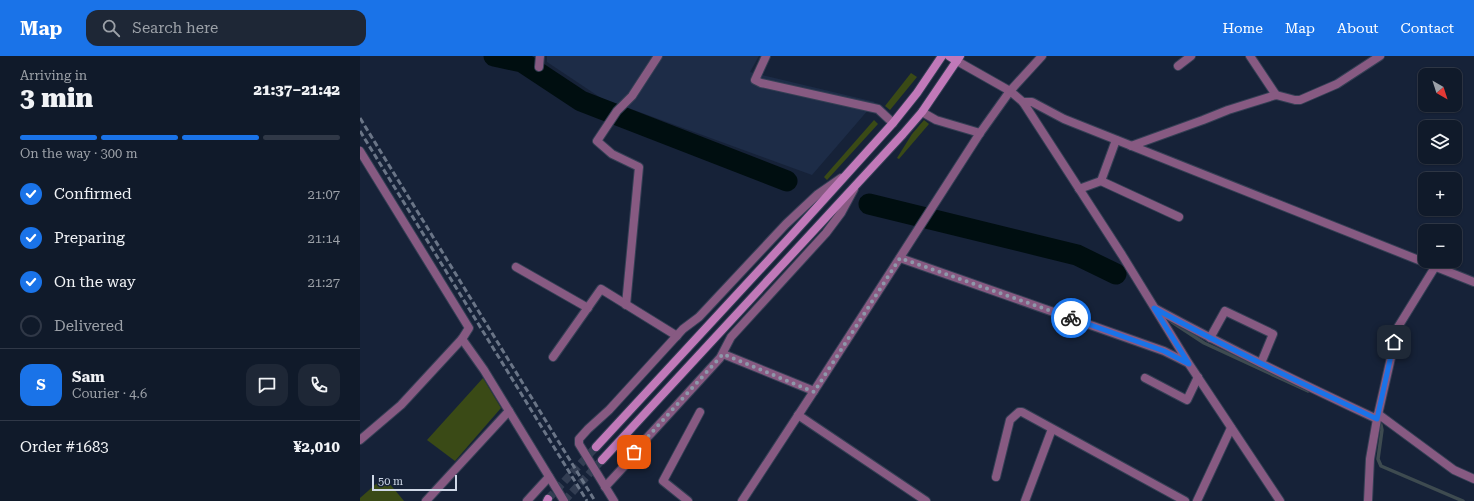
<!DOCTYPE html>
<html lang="en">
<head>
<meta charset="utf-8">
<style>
  body { margin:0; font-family:"Roboto Serif",serif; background:#1e2736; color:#f1f3f6; height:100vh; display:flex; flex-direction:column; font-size:15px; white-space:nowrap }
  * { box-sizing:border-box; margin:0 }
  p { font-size:13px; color:#9ca1a8 }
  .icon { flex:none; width:22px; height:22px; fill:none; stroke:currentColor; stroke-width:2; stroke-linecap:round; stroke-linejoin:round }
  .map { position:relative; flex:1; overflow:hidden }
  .side { display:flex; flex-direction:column; background:#101a2a; width:360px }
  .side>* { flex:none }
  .needle { width:26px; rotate:141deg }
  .buttons { position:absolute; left:1058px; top:12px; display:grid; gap:8px }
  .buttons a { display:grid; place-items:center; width:44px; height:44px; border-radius:8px; background:#101a2a; box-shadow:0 1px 3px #0004,0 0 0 1px #303847; font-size:20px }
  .scale { position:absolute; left:12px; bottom:10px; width:85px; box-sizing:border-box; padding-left:4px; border:2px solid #cfd8e7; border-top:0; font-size:11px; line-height:14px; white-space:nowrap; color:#cfd8e7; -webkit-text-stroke:3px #162238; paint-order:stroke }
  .pin { position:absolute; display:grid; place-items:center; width:34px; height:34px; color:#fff; margin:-17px; border-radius:8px; box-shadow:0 2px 6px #0006 }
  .courier { position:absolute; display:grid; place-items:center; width:40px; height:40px; margin:-20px; border:3px solid #1a73e8; border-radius:50%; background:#fff; color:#222; box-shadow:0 1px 5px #0007 }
  .head em { font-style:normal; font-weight:800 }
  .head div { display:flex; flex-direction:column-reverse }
  .head { display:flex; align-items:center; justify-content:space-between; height:68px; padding:0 20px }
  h1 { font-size:26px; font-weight:800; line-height:30px }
  .bar { display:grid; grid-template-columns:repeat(4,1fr); gap:6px 4px; align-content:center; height:48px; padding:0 20px }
  .bar i { height:5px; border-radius:3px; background:#303847 }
  .bar .current { background:#1a73e8 }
  .bar p { grid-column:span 4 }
  .line { display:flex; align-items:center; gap:10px; padding:0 20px; border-top:1px solid #303847 }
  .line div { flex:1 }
  .round { display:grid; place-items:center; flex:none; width:42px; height:42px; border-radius:12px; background:#1e2736 }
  ol { padding:0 20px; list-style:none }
  li { display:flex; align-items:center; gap:12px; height:44px }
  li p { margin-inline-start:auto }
  li .icon { padding:4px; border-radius:50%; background:#1a73e8; color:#fff; stroke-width:4 }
  li:last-child { color:#9ca1a8 }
  li i { width:22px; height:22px; border:2px solid #303847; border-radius:50% }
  header { display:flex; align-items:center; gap:24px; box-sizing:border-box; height:56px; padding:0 20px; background:#1a73e8; color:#fff }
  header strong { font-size:19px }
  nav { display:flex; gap:22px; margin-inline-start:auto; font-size:14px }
  .search { width:280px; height:36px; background:#1e2736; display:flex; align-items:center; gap:10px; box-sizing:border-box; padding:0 14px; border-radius:12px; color:#9ca1a8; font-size:15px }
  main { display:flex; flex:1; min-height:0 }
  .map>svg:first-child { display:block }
</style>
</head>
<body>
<header>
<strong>Map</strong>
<div class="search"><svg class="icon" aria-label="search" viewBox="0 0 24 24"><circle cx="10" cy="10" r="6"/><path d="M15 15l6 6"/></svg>Search here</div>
<nav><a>Home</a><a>Map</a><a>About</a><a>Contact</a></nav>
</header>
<main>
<section class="side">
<div class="head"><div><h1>3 min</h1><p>Arriving in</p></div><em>21:37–21:42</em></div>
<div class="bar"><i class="current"></i><i class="current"></i><i class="current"></i><i></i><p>On the way · 300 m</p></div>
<ol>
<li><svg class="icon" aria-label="check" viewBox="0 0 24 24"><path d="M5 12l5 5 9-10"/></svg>Confirmed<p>21:07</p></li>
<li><svg class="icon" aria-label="check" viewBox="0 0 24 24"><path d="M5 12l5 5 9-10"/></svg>Preparing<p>21:14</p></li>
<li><svg class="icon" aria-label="check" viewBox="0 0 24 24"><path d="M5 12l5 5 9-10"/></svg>On the way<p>21:27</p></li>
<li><i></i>Delivered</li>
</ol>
<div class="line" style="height:72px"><b class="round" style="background:#1a73e8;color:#fff">S</b><div><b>Sam</b><p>Courier · 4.6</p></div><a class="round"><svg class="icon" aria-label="chat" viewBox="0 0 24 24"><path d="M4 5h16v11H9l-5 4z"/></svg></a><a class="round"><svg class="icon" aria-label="phone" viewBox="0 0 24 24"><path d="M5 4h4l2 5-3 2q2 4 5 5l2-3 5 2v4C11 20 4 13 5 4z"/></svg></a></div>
<div class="line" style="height:52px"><div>Order #1683</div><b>¥2,010</b></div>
</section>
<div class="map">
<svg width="1114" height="445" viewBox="0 0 1114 445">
  <rect width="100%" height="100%" fill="#162238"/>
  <!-- built -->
  <polygon fill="#1d2c47" points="187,0 399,0 390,16 515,46 452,119 241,42 187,6"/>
  <!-- green -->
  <g fill="#3a4a16">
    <polygon points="551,17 557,21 530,54 525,50"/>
    <polygon points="514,64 518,68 467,124 464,121"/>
    <polygon points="564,64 569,68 539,103 537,102 552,78"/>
    <polygon points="123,322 141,352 95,405 67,384"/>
    <polygon points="24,421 44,445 0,445 0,442"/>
  </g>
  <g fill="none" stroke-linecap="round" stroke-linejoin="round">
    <!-- stream -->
    <g stroke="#3e4b50" stroke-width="3.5">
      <polyline points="812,266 844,287 948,335"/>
      <polyline points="1021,369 1022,374 1018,403 1021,410 1103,445"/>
    </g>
    <!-- river -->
    <g stroke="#000e10" stroke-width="21">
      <polyline points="134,0 162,6 221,45 427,125"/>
      <polyline points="509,148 717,199 756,218"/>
    </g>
    <!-- secondary-tunnel -->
    <g stroke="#323d52" stroke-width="8" stroke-dasharray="8 4" stroke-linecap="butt">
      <polyline points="188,443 236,391"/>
      <polyline points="204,445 242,404"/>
    </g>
    <defs>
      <g id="street">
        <polyline points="406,0 395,24 401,27 518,53 533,67"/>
        <polyline points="890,0 916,39"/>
        <polyline points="597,5 650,35 663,46 762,199 829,308 920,445"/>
        <polyline points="818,10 831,0"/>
        <polyline points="179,11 180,0"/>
        <polyline points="663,46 672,46 704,63 1114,226"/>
        <polyline points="562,56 576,64 620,77"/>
        <polyline points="771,90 843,64 868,54 916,39 935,44 940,44 977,28 1020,0"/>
        <polyline points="0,95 109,272 102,283"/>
        <polyline points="741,125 819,161"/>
        <polyline points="719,133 741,125 756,84"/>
        <polyline points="540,202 804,295 828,307"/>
        <polyline points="156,211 228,252"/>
        <polyline points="266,249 279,111 252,98 237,85 257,55 272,40 298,0"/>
        <path d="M796 253C868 292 942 328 1017 363"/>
        <polyline points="850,282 865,255 913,278 901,307"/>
        <polyline points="363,298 454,335"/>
        <polyline points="193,301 241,233 317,280"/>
        <polyline points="785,322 827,344 838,321"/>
        <polyline points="1018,358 1094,414 1114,423"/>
        <polyline points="438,359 566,445"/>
        <polyline points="0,384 41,349 102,283 124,314 204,445"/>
        <polyline points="636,421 650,364 659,356 662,356 825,445"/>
        <polyline points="245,431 269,405 274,396 360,302 371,281 466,177 481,157 494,133"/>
        <polyline points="66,445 149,355"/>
        <polyline points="167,445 189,421"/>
        <polyline points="254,445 219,388 219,383 228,373 249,354 323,273 339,261 426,168 458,138 481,122"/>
        <polyline points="328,445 303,425 340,356"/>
        <polyline points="382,445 454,335 620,77 650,35 682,0"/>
        <polyline points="665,445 692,373"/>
        <polyline points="837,445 871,372"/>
        <polyline points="1008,445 1010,403 1017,363 1038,271 1075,211"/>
      </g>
      <g id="secondary">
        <polyline points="589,0 597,5"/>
        <polyline points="236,391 430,181 533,67 557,37 582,0"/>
        <polyline points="242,404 543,78 562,56 600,0"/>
        <polyline points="187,445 188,443"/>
      </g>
    </defs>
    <!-- street casing -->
    <use href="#street" stroke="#343f54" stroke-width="10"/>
    <!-- secondary casing -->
    <use href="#secondary" stroke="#343f54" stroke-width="10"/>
    <!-- street -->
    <use href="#street" stroke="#875a82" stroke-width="8"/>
    <!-- secondary -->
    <use href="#secondary" stroke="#c179b9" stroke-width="8"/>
    <!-- rail -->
    <g stroke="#6a7587" stroke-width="3" stroke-dasharray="6 3" stroke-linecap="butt">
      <polyline points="0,62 235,445"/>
      <polyline points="0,75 227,445"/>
    </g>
  </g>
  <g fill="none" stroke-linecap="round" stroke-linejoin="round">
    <!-- done -->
    <polyline stroke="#8e98aa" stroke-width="4" stroke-dasharray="0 7.2" points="274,396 363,298 454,336 540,202 711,262"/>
    <!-- route -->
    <path stroke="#1a73e8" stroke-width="5" d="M711 262 804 295 829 308 794 252C867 292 942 328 1017 363L1034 286"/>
  </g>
</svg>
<div class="buttons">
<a><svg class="needle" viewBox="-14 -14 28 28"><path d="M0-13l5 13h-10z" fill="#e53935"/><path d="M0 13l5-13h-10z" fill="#9ca1a8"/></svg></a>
<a><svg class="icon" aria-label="layers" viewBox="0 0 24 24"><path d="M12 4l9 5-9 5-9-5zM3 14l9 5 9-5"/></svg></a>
<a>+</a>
<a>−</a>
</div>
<div class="scale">50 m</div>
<div class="pin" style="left:274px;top:396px;background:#ea580c"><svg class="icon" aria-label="bag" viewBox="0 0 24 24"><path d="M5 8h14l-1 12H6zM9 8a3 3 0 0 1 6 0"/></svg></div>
<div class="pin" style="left:1034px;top:286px;background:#1f2937"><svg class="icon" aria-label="home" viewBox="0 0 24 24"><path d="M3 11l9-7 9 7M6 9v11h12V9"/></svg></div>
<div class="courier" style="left:711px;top:262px"><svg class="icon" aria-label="bike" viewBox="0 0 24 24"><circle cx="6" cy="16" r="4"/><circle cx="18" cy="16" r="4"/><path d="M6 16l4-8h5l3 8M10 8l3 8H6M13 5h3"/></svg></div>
</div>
</main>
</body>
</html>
